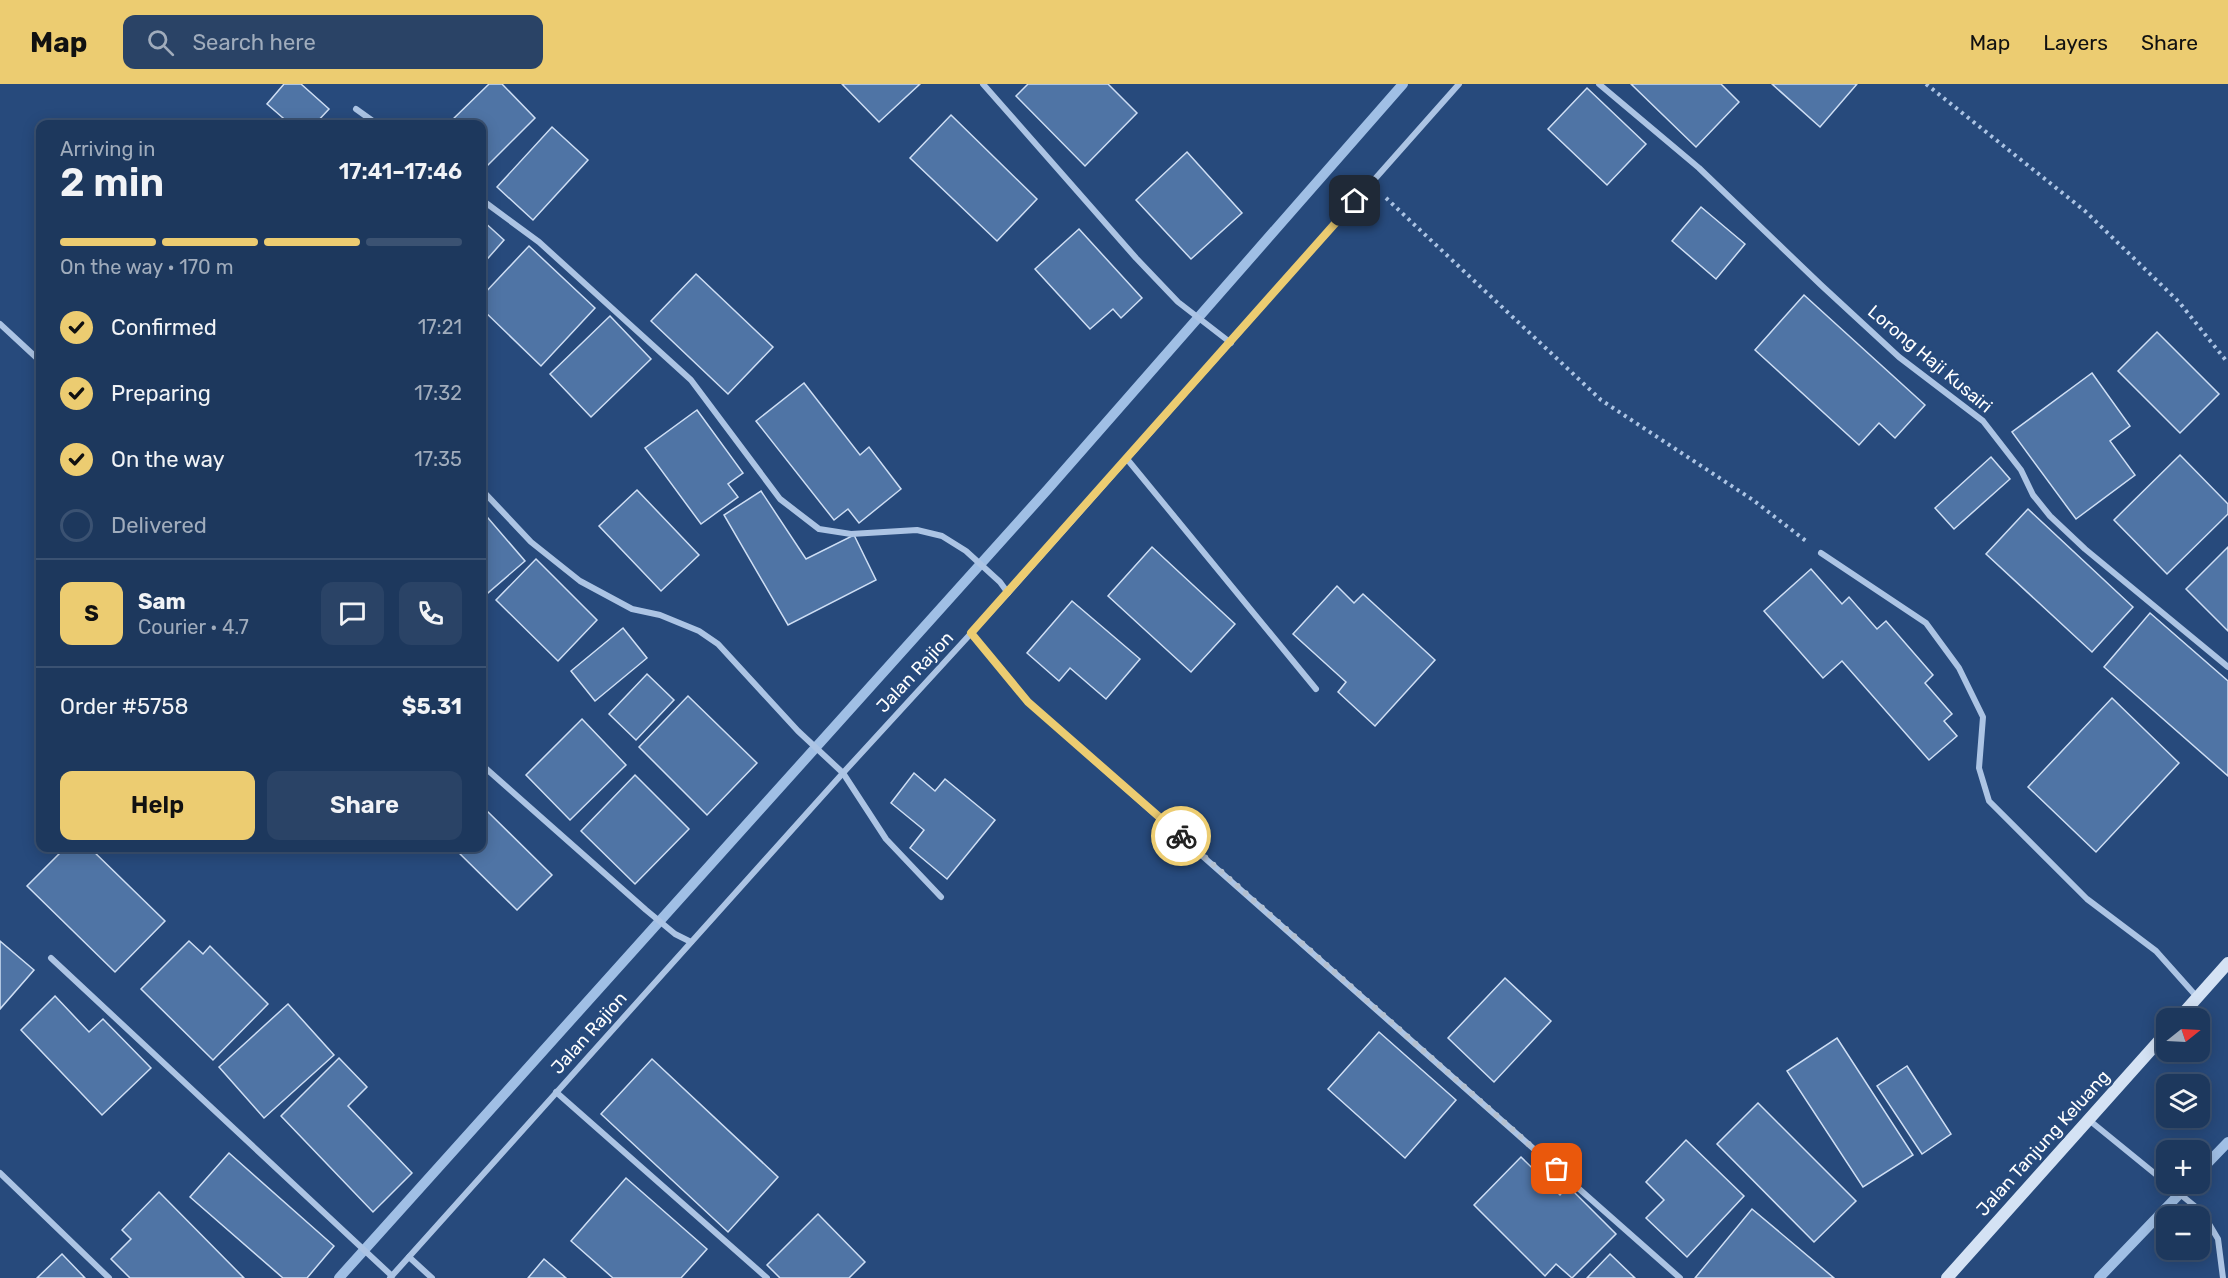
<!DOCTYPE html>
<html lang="en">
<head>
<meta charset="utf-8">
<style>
  body { margin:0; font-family:Rubik,sans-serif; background:#2a4366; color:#f1f3f6; height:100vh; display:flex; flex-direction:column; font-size:22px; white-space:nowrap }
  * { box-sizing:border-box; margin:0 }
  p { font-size:20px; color:#a0acbc }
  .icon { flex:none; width:33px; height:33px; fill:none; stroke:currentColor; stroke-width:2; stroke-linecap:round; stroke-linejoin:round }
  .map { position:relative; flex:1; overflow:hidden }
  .details { position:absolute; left:36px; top:36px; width:450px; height:732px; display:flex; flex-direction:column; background:#1d385d; border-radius:12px; box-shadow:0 3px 15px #0003,0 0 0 2px #3b5272 }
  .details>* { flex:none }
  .needle { width:39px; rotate:72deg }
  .fabs { position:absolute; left:2156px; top:924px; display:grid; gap:12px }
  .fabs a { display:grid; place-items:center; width:54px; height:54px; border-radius:12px; background:#1d385d; box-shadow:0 3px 15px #0003,0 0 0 2px #3b5272; font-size:30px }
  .pin { position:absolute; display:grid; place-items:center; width:51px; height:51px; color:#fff; margin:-26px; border-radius:12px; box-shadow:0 3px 9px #0006 }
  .courier { position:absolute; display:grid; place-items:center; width:60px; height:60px; margin:-30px; border:4px solid #eccc71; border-radius:50%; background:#fff; color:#222; box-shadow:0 2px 8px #0007 }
  .headline em { font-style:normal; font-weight:600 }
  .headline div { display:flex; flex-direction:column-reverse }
  .headline { display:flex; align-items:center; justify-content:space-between; height:102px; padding:0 24px }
  h1 { font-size:39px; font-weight:600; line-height:45px }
  .bar { display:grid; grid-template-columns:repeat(4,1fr); gap:9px 6px; align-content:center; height:72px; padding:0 24px }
  .bar i { height:8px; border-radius:4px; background:#3b5272 }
  .bar .selected { background:#eccc71 }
  .bar p { grid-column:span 4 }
  .line { display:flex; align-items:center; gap:15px; padding:0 24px; border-top:2px solid #3b5272 }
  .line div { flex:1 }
  .round { display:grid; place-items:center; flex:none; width:63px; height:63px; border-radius:12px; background:#2a4366 }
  ol { padding:0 24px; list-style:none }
  li { display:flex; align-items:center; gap:18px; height:66px }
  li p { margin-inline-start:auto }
  li .icon { padding:6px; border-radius:50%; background:#eccc71; color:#111; stroke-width:4 }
  li:last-child { color:#a0acbc }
  li i { width:33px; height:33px; border:3px solid #3b5272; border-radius:50% }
  .cta { display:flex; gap:12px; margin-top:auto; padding:12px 24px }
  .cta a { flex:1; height:69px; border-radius:12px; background:#eccc71; color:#111; font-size:24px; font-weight:600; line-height:69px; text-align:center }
  .cta a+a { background:#2a4366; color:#f1f3f6 }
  header { display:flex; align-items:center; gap:36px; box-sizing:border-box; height:84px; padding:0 30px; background:#eccc71; color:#111 }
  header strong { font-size:28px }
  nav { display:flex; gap:33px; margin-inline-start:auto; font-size:21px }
  .search { width:420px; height:54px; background:#2a4366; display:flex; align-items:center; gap:15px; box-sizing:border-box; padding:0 21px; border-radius:12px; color:#a0acbc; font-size:22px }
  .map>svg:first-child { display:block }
</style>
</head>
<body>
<header>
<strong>Map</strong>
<div class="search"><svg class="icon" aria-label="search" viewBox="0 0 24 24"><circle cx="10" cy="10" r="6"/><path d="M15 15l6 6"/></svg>Search here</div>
<nav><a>Map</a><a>Layers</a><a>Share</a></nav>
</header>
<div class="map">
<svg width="2228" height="1194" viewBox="0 0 2228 1194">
  <rect width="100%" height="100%" fill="#274a7c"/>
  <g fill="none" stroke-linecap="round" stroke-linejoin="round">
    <!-- stream -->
    <g stroke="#a0bfe5" stroke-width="10">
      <polyline points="2199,1088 2228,1058"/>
      <polyline points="339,1194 1048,405 1403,0"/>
      <polyline points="2099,1194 2189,1100"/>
    </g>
  </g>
  <!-- building -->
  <g fill="#4f74a5" stroke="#cedef4" stroke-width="1.5">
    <polygon points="284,0 301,0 329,25 315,40 290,40 267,20"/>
    <polygon points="489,0 502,0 535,34 482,87 482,40 448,40"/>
    <polygon points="842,0 920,0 879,38"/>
    <polygon points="1028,0 1108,0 1137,29 1085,82 1016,12"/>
    <polygon points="1631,0 1721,0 1739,18 1696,63"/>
    <polygon points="1772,0 1857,0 1820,43"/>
    <polygon points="1587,4 1646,60 1607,101 1548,45"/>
    <polygon points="951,31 1037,115 997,157 910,74"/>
    <polygon points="552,43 588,76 533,136 497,103"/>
    <polygon points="1187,68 1242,129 1191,175 1136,116"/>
    <polygon points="1701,123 1745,160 1716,195 1672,157"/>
    <polygon points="482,136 504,156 482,181"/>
    <polygon points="1079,145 1142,214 1121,234 1113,225 1090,245 1035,185"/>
    <polygon points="529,162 595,224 541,282 482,225 482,212"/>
    <polygon points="696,190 773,263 728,310 651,237"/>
    <polygon points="1804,211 1925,321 1895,354 1879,339 1859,361 1755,266"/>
    <polygon points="610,232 651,275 591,333 550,290"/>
    <polygon points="2157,248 2219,310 2180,349 2118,287"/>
    <polygon points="2092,289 2130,342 2110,357 2135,391 2076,435 2012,348"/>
    <polygon points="804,299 860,371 869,363 901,405 859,439 848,425 834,436 756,337"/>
    <polygon points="697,326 743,389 728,400 738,413 701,440 645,364"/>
    <polygon points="2180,371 2228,420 2228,430 2167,490 2114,436"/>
    <polygon points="1991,373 2010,395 1954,445 1935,424"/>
    <polygon points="637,406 699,471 661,507 599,442"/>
    <polygon points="761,407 806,475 854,451 876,496 788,541 724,431"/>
    <polygon points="2028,425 2133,523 2092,568 1986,470"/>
    <polygon points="482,427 525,477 482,514"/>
    <polygon points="1152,463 1235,540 1191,588 1108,512"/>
    <polygon points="2228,463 2228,547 2186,505"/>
    <polygon points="536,475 597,536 558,577 496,516"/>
    <polygon points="1811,485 1842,520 1849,513 1877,545 1886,537 1933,591 1925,599 1952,630 1944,637 1957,652 1929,676 1842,577 1823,594 1764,527"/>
    <polygon points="1337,502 1354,519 1363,510 1435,576 1375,642 1338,608 1346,598 1293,550"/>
    <polygon points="1072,517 1140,575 1106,615 1070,584 1059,597 1027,569"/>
    <polygon points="2150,529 2228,597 2228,692 2104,583"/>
    <polygon points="623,544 647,574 595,617 571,587"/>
    <polygon points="647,590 674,616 636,656 609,630"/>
    <polygon points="688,612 757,679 707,731 639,663"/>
    <polygon points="2112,614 2179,679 2096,768 2028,703"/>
    <polygon points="582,635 626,681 570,736 526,691"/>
    <polygon points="914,689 935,707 945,695 995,736 947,795 910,764 924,746 891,719"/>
    <polygon points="635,691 689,745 635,800 581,747"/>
    <polygon points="485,725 552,791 517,826 454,764 482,764 482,728"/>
    <polygon points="65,764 90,764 165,837 115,888 27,802"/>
    <polygon points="0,857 34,886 0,925"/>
    <polygon points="189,857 203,870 210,862 268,920 213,976 141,905"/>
    <polygon points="1505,894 1551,937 1494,998 1448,954"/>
    <polygon points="55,912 89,948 103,935 151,984 102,1031 21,946"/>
    <polygon points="288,920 334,971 264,1034 219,983"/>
    <polygon points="1379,948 1456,1016 1405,1074 1328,1005"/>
    <polygon points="1837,954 1913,1071 1863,1103 1787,987"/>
    <polygon points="339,974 367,1003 348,1022 412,1089 373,1128 281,1032"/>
    <polygon points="652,975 778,1093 728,1148 601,1030"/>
    <polygon points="1907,982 1951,1050 1922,1070 1877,1002"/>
    <polygon points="1758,1019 1856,1117 1814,1158 1717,1060"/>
    <polygon points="1686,1056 1744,1112 1687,1173 1646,1134 1664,1116 1646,1098"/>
    <polygon points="229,1069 334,1162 307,1194 283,1194 190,1113"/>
    <polygon points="1521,1073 1560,1111 1568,1102 1616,1150 1572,1194 1556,1180 1545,1192 1474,1121"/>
    <polygon points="626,1094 707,1165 681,1194 613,1194 571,1157"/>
    <polygon points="159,1108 244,1194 130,1194 111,1175 131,1155 122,1146"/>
    <polygon points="1752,1125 1834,1194 1695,1194"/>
    <polygon points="818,1130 865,1178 849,1194 780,1194 767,1181"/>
    <polygon points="62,1170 85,1194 37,1194"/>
    <polygon points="1610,1170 1635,1194 1587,1194"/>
    <polygon points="544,1175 566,1194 528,1194"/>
  </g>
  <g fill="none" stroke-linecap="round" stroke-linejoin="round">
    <!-- path -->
    <g stroke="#acc4e4" stroke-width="4" stroke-dasharray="3 4.5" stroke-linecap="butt">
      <polyline points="1926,0 2085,127 2179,218 2228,279"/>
      <polyline points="1386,114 1601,316 1753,416 1806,457"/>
    </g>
    <!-- street -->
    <g stroke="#acc4e4" stroke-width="6">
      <polyline points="983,0 1136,174 1178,218 1231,259"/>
      <polyline points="1599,0 1699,84 1821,201 1899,273 1983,337 2021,386 2033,411 2050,432 2085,465 2228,583"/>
      <polyline points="356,25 377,40"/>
      <polyline points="482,116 539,158 691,296 780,415 819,445 851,450 917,446 942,452 966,467 1000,498 1008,509"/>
      <polyline points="0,240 40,277"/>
      <polyline points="1127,375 1316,605"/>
      <polyline points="482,406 531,458 580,497 632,525 660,531 699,547 718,560 798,647 843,689 886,755 941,813"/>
      <polyline points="1821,469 1926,539 1959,584 1983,633 1979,684 1989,717 2087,815 2156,867 2197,913"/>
      <polyline points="971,549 1028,618 1680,1194"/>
      <polyline points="482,681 646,826 675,850 691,858"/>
      <polyline points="51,874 392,1192"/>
      <polyline points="556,1008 767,1194"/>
      <polyline points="2089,1036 2202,1128 2218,1155 2223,1194"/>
      <polyline points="0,1089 109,1194"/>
      <polyline points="409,1173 432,1194"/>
      <polyline points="390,1194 843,689 1008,509 1459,0"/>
    </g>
    <!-- secondary -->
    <g stroke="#d4e2f4" stroke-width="12">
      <polyline points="2179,934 2228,879"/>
      <polyline points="1947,1194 2166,949"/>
    </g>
  </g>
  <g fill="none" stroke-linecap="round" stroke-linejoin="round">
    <!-- done -->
    <polyline stroke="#b3c0d1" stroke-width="6" stroke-dasharray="0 10.8" points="1181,752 1557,1085"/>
    <!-- route -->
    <polyline stroke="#eccc71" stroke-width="8" points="1181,752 1028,618 971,549 1355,117"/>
  </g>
  <g text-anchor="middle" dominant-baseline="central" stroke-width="5" stroke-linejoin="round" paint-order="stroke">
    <!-- street labels -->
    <g font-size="18" fill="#fff" stroke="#274a7c">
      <text transform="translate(1930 275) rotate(40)">Lorong Haji Kusairi</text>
      <text transform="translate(915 588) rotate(-47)">Jalan Rajion</text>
      <text transform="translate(589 949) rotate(-48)">Jalan Rajion</text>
      <text transform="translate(2043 1059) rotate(-48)">Jalan Tanjung Keluang</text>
    </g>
  </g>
</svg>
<div class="fabs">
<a><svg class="needle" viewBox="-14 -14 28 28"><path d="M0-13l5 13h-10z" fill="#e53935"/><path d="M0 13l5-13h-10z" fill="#a0acbc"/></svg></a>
<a><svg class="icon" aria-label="layers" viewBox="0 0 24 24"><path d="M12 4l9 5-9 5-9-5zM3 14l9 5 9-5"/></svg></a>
<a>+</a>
<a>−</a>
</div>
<div class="pin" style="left:1557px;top:1085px;background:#ea580c"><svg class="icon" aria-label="bag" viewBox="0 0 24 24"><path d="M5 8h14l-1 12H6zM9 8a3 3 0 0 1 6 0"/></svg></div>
<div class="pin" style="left:1355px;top:117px;background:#1f2937"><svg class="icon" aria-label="home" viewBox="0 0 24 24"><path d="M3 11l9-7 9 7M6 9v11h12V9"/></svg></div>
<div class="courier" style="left:1181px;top:752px"><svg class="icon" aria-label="bike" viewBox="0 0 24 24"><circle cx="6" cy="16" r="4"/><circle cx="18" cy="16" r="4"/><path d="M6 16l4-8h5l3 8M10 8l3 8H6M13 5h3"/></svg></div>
<section class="details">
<div class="headline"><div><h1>2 min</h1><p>Arriving in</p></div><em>17:41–17:46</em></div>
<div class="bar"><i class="selected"></i><i class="selected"></i><i class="selected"></i><i></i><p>On the way · 170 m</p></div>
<ol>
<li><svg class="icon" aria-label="check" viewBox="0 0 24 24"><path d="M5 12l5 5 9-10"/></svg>Confirmed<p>17:21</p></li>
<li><svg class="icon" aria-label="check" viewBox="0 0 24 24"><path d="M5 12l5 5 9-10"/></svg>Preparing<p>17:32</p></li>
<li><svg class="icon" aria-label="check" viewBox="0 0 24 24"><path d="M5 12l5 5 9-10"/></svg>On the way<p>17:35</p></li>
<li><i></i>Delivered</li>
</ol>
<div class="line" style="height:108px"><b class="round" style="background:#eccc71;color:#111">S</b><div><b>Sam</b><p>Courier · 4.7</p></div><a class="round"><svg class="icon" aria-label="chat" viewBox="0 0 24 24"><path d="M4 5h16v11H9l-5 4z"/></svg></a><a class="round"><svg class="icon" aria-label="phone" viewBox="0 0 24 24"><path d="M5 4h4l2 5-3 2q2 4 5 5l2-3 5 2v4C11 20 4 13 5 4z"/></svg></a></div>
<div class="line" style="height:78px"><div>Order #5758</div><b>$5.31</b></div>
<div class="cta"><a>Help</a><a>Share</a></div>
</section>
</div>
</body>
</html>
